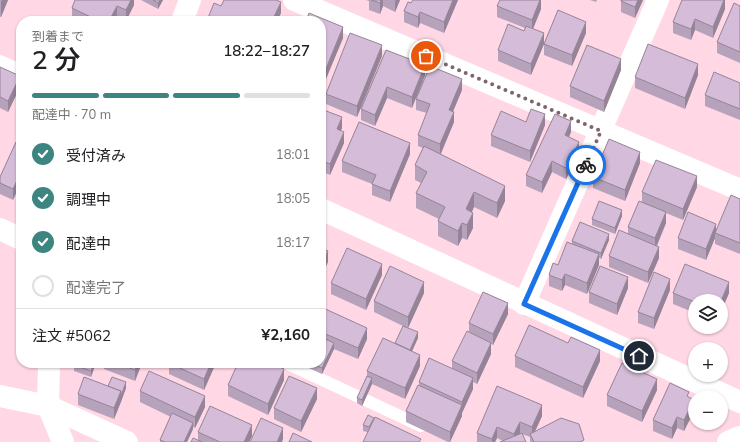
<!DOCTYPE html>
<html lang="ja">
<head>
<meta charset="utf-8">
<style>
  body { margin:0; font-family:Mulish,"Noto Sans JP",sans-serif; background:#f6f6f6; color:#202124; height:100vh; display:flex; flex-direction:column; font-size:15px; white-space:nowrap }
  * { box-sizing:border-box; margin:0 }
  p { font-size:13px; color:#757577 }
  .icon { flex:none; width:22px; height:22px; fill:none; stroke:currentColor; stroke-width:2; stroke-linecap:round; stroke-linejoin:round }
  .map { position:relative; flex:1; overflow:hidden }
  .sheet { position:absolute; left:16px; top:16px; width:310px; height:352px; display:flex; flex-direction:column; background:#fff; border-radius:16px; box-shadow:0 1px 3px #0004 }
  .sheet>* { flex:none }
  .buttons { position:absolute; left:688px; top:294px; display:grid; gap:8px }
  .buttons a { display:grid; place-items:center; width:40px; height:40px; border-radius:50%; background:#fff; box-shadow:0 1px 3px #0004; font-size:20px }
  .pin { position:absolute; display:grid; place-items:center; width:34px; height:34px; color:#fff; margin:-17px; border:2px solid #fff; border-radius:50%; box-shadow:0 1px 4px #0007 }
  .courier { position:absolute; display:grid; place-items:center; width:40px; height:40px; margin:-20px; border:3px solid #1a73e8; border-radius:50%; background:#fff; color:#222; box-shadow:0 1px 5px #0007 }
  .summary em { font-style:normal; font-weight:600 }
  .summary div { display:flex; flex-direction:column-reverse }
  .summary { display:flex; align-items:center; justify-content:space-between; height:68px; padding:0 16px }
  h1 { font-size:26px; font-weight:600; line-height:30px }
  .bar { display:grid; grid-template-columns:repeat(4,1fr); gap:6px 4px; align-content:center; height:48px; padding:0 16px }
  .bar i { height:5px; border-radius:3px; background:#e0e0e0 }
  .bar .selected { background:#3d8580 }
  .bar p { grid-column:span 4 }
  .line { display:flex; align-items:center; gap:10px; padding:0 16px; border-top:1px solid #e0e0e0 }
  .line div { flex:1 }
  ol { padding:0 16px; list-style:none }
  li { display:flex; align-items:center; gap:12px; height:44px }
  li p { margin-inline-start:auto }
  li .icon { padding:4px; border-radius:50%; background:#3d8580; color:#fff; stroke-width:4 }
  li:last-child { color:#757577 }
  li i { width:22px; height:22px; border:2px solid #e0e0e0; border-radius:50% }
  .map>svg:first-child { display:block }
</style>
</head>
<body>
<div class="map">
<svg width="740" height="442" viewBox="0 0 740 442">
  <rect width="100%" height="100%" fill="#ffd7e5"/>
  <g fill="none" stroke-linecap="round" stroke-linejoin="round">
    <!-- lane -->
    <g stroke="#fff" stroke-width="12">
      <polyline points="0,61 21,70"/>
      <polyline points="286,363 421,426"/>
    </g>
    <!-- street -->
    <g stroke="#fff" stroke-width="22">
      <polyline points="294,0 740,190"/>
      <polyline points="321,209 740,402"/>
      <polyline points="0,229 21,239"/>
      <polyline points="524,304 658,0"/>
      <polyline points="0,396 48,406 127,442"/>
    </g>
    <!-- secondary -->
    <g stroke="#fff" stroke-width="22">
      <polyline points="182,21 190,0"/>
      <polyline points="49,363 48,406 63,442"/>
      <polyline points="728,442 740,437"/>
    </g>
  </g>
  <!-- wall -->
  <g fill="#b7a2bb">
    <polygon points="0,0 8,0 1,17 0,17"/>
    <polygon points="134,0 134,5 126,21 117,17 114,21 76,21 72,19 72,8"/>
    <polygon points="141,0 163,0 158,9"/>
    <polygon points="366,0 400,0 395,12 383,6 380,14 369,10 369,1"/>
    <polygon points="458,0 444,33 420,23 418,28 404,22 404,11 411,3"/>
    <polygon points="541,0 541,9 533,29 544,44 531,75 498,61 498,50 524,31 525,28 497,17 497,6"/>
    <polygon points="590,0 597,0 596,2"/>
    <polygon points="643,0 635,18 621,12 621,1"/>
    <polygon points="725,0 725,9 713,38 695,30 691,40 673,33 673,22"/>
    <polygon points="221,6 281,13 277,21 208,21 208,18"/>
    <polygon points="740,6 740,63 717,53 717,42"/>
    <polygon points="321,21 343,38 323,86 321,86"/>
    <polygon points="586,33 572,66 544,55 544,44"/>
    <polygon points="386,50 425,65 412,108 387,98 375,126 361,120 361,109"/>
    <polygon points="382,56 357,117 326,104 326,94"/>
    <polygon points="0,67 20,87 8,112 0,108"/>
    <polygon points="621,70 604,112 570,97 570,86"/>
    <polygon points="698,75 685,109 635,88 635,77"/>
    <polygon points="740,83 740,120 705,106 705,95"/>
    <polygon points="462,90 453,111 454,122 441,154 505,201 497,218 474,207 472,212 473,228 467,240 462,238 458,246 438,236 438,221 439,219 416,208 416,193 421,183 415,180 415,165 423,148 418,146 418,135 427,113 416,110 416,99"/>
    <polygon points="321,109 342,128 341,130 344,143 330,175 321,171"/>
    <polygon points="526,122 545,125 530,162 491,146 491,135"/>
    <polygon points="571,132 569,137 579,153 566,179 552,172 542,193 526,186 526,175"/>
    <polygon points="16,142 13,200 0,194 0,177"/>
    <polygon points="410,154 390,202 372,195 372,184 342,172 342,161"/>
    <polygon points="640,163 625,201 593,188 593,177"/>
    <polygon points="697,187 683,220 666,213 666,223 657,246 659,258 648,283 609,267 609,256 628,234 628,227 642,202 642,192"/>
    <polygon points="740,199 740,254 715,244 715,238 706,260 678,249 678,238 716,230"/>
    <polygon points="622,216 615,234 592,225 592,219"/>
    <polygon points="609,240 601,259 599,258 599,265 587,294 565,285 562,291 549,286 549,275 558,265 572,244 572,241"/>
    <polygon points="382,275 366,310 331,294 331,283"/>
    <polygon points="628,288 617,315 589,303 589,292"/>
    <polygon points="670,290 654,329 638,323 638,312"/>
    <polygon points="424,293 408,328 418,338 412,351 420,366 405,399 372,384 362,406 357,403 357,398 367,376 367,371 395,343 403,326 374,312 374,301"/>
    <polygon points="673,293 729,293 721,312 721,301 695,301 695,313 673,304"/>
    <polygon points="321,307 367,339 358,359 334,349 322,374 300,364 300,363 321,363"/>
    <polygon points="508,314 493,345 491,344 491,354 477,384 473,382 473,389 462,413 462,416 450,442 448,442 406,422 406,411 419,385 419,382 452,369 452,361 469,332 469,323"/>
    <polygon points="515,356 600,361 583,398 515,367"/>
    <polygon points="96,363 91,377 74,371 74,365"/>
    <polygon points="104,363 142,363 135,381 104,369"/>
    <polygon points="169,363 216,363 204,390 169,374"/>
    <polygon points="284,380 268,415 228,396 228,385"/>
    <polygon points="108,386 126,388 114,419 78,405 78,394"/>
    <polygon points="657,390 642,422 607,406 607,395"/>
    <polygon points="140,391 205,407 195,428 193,427 193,429 187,442 160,442 160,440 171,417 140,402"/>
    <polygon points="689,397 694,411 684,431 677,428 672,439 653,431 653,420"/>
    <polygon points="317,399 301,432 274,419 274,408"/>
    <polygon points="542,416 535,431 584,442 530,442 530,437 522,434 503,441 497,438 495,442 477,442 477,433"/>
    <polygon points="374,419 421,442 367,432 363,431 363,425"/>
    <polygon points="198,432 252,436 249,442 191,442 198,440"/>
  </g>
  <!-- shaded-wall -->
  <g fill="#958498">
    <polygon points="2,0 8,0 1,17 1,2"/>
    <polygon points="131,0 134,0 134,5 126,21 126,10"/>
    <polygon points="160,0 163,0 158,9 158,3"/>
    <polygon points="381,0 383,0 383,6 380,14 380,3"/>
    <polygon points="396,0 400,0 395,12 395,1"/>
    <polygon points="453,0 458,0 444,33 444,22"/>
    <polygon points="540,0 541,0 541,9 532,31 532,20"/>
    <polygon points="638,0 643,0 635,18 635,7"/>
    <polygon points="724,0 725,0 725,9 713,38 713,27"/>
    <polygon points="281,2 281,13 277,21 272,21"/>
    <polygon points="117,6 117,17 114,21 109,21"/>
    <polygon points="420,12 420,23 418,28 418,17"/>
    <polygon points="695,19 695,30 691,40 691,29"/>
    <polygon points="586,22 586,33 572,66 572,55"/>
    <polygon points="343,27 343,38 323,86 323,76"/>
    <polygon points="544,33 544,44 531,75 531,64"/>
    <polygon points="382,45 382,56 357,117 357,106"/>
    <polygon points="621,59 621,70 604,112 604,101"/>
    <polygon points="698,64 698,75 685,109 685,98"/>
    <polygon points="425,65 425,76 412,108 412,97"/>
    <polygon points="20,76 20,87 8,112 8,101"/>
    <polygon points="462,79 462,90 449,121 449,110"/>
    <polygon points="387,87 387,98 375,126 375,115"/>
    <polygon points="454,112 454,122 440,155 440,144"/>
    <polygon points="545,114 545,125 530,162 530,151"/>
    <polygon points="342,117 342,128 337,140 337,129"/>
    <polygon points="571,121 571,132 565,146 565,135"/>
    <polygon points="344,132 344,143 330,175 330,164"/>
    <polygon points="579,142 579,153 566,179 566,168"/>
    <polygon points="410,143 410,154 390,202 390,191"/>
    <polygon points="640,152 640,163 625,201 625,190"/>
    <polygon points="552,161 552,172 542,193 542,182"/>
    <polygon points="21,172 21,183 13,200 13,189"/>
    <polygon points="697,176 697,187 683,220 683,209"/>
    <polygon points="505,186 505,201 497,218 497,203"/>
    <polygon points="474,192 474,207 466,224 466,209"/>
    <polygon points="622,210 622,216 615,234 615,228"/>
    <polygon points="666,212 666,223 655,249 655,238"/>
    <polygon points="473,213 473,228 467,240 467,225"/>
    <polygon points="462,223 462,238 458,246 458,231"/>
    <polygon points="716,224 716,233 715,233 715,238 706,260 706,249"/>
    <polygon points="609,234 609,240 601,259 601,253"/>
    <polygon points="659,247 659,258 648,283 648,272"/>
    <polygon points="328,251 328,262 321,277 321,267"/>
    <polygon points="599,254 599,265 587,294 587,283"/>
    <polygon points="382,264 382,275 366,310 366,299"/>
    <polygon points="565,274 565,285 562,291 562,280"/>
    <polygon points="628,277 628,288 617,315 617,304"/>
    <polygon points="670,279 670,290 654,329 654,318"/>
    <polygon points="424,282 424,293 408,328 408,317"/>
    <polygon points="729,282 729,293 721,312 721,301"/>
    <polygon points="508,303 508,314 493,345 493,334"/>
    <polygon points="367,328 367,339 358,359 358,348"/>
    <polygon points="418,332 418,338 408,360 408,354"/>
    <polygon points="334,343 334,349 322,374 322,368"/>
    <polygon points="491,343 491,354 477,384 477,373"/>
    <polygon points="600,350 600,361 583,398 583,387"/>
    <polygon points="420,355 420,366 405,399 405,388"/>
    <polygon points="94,363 96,363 91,377 91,371"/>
    <polygon points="137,363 142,363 135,381 135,370"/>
    <polygon points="211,363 216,363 204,390 204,379"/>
    <polygon points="284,369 284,380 268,415 268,404"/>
    <polygon points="372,378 372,384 362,406 362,400"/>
    <polygon points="473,378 473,389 462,413 462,402"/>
    <polygon points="657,379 657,390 642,422 642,411"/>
    <polygon points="126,382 126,388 121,402 121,396"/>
    <polygon points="317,388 317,399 301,432 301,421"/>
    <polygon points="121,391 121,402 114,419 114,408"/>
    <polygon points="205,396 205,407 195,428 195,417"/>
    <polygon points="694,400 694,411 684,431 684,420"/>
    <polygon points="462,405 462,416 450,442 450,432"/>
    <polygon points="542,405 542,416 532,438 532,427"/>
    <polygon points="677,417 677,428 672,439 672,428"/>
    <polygon points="520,422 520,433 516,442 514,442 514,434"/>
    <polygon points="193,423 193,429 187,442 184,442"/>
    <polygon points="252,425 252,436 249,442 244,442"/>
    <polygon points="497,427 497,438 495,442 492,442 492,439"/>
    <polygon points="283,428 283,439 282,442 277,442"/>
  </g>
  <!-- building -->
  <g fill="#d5bcd9" stroke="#958498">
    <polygon points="75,0 131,0 126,10 117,6 109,21 99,21 72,8"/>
    <polygon points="153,0 160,0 158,3"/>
    <polygon points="224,0 276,0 281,2 272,21 214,21 208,18 214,3 221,6"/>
    <polygon points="371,0 381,0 380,3"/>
    <polygon points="413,0 453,0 444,22 420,12 418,17 404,11 408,2 411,3"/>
    <polygon points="500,0 540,0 532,20 497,6"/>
    <polygon points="621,0 638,0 635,7 621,1"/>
    <polygon points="682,0 724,0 713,27 695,19 691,29 673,22"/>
    <polygon points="734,3 740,6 740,52 717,42"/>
    <polygon points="558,10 586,22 572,55 544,44"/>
    <polygon points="309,13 343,27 323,76 321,75 321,21 306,21"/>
    <polygon points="508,24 524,31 526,26 544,33 531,64 498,50"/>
    <polygon points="350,33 382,45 357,106 326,94"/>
    <polygon points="648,44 698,64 685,98 635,77"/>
    <polygon points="587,45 621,59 604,101 570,86"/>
    <polygon points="386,50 425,65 412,97 387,87 375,115 361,109"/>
    <polygon points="430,66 462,79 449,110 454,112 440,144 418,135 430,104 416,99"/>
    <polygon points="0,67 20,76 8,101 0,97"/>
    <polygon points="714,72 740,83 740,109 705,95"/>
    <polygon points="321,109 342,117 337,129 344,132 330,164 321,160"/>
    <polygon points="531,109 545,114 530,151 491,135 501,111 526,122"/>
    <polygon points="555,114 571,121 565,135 579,142 566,168 552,161 542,182 526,175"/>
    <polygon points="359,122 410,143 390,191 372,184 376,175 342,161"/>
    <polygon points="609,139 640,152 625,190 593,177"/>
    <polygon points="16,142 21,144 21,172 13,189 0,183 0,177"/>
    <polygon points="424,146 505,186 497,203 474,192 466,209 473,213 467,225 462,223 458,231 438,221 445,207 416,193 427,172 415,165"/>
    <polygon points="656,160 697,176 683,209 642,192"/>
    <polygon points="731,195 740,199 740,243 715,233"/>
    <polygon points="599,201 622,210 615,228 592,219"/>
    <polygon points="639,201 666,212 655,238 628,227"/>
    <polygon points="688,212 716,224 706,249 678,238"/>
    <polygon points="580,222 609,234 601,253 572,241"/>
    <polygon points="619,230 659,247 648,272 609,256"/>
    <polygon points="567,242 599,254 587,283 565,274 562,280 549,275 553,263 558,265"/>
    <polygon points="321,248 328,251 321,267"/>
    <polygon points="347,248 382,264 366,299 331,283"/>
    <polygon points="685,264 729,282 721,301 695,301 695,302 673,293"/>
    <polygon points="390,266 424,282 408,317 374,301"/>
    <polygon points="600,266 628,277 617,304 589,292"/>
    <polygon points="654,272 670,279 654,318 638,312"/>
    <polygon points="483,292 508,303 493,334 469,323"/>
    <polygon points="321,307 367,328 358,348 321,332"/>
    <polygon points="529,325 568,343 571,337 600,350 583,387 515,356"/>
    <polygon points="403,326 418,332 410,350 395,343"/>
    <polygon points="467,331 491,343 477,373 452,361"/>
    <polygon points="321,337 334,343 322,368 310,363 321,363"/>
    <polygon points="383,338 420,355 405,388 367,371"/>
    <polygon points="429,358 473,378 462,402 419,382"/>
    <polygon points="75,363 94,363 91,371 74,365"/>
    <polygon points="117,363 137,363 135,370"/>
    <polygon points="169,363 211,363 204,379"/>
    <polygon points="238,363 271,363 284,369 268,404 228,385"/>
    <polygon points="622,363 657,379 642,411 607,395"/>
    <polygon points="149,371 205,396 195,417 140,391"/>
    <polygon points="289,376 317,388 301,421 274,408"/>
    <polygon points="367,376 372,378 362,400 357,398"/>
    <polygon points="84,377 121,391 114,408 78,394"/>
    <polygon points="112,377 126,382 121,396 121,391 108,386"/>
    <polygon points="670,383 689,392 687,396 694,400 684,420 677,417 672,428 653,420"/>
    <polygon points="418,385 462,405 450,432 406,411"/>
    <polygon points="497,386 542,405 532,427 520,422 514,434 497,427 492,439 477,433"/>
    <polygon points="210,406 252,425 244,442 220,442 198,432"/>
    <polygon points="172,413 193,423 184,442 165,442 160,440"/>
    <polygon points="368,415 374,418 369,427 363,425"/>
    <polygon points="375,417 421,439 419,442 363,442"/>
    <polygon points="261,418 283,428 277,442 250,442"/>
    <polygon points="561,418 579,424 584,440 580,442 534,442 530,434"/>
    <polygon points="293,433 312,442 289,442"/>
    <polygon points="522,433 526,442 500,442"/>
    <polygon points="193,438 202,442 191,442"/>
  </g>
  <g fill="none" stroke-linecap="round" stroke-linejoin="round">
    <!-- done -->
    <polyline stroke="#7c656d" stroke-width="4" stroke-dasharray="0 7.2" points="426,56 601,131 586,165"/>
    <!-- route -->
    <polyline stroke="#1a73e8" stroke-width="5" points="586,165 524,304 639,356"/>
  </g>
</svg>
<div class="buttons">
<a><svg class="icon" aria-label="layers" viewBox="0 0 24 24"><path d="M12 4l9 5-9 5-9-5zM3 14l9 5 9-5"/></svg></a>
<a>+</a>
<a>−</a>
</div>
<div class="pin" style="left:426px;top:56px;background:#ea580c"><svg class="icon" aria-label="bag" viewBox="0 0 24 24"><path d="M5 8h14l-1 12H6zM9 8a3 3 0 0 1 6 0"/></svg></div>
<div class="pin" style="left:639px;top:356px;background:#1f2937"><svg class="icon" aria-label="home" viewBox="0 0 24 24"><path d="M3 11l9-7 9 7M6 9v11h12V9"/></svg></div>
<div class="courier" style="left:586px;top:165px"><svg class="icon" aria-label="bike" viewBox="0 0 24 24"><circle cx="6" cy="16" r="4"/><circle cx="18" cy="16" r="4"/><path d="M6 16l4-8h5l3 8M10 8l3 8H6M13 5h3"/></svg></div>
<section class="sheet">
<div class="summary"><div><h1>2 分</h1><p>到着まで</p></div><em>18:22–18:27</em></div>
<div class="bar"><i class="selected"></i><i class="selected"></i><i class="selected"></i><i></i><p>配達中 · 70 m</p></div>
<ol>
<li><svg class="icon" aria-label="check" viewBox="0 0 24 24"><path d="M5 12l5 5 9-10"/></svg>受付済み<p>18:01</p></li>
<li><svg class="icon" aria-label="check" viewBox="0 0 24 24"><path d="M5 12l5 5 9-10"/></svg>調理中<p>18:05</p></li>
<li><svg class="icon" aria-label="check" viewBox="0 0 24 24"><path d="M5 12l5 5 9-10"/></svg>配達中<p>18:17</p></li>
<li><i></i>配達完了</li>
</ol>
<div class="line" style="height:52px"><div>注文 #5062</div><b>¥2,160</b></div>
</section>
</div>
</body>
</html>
